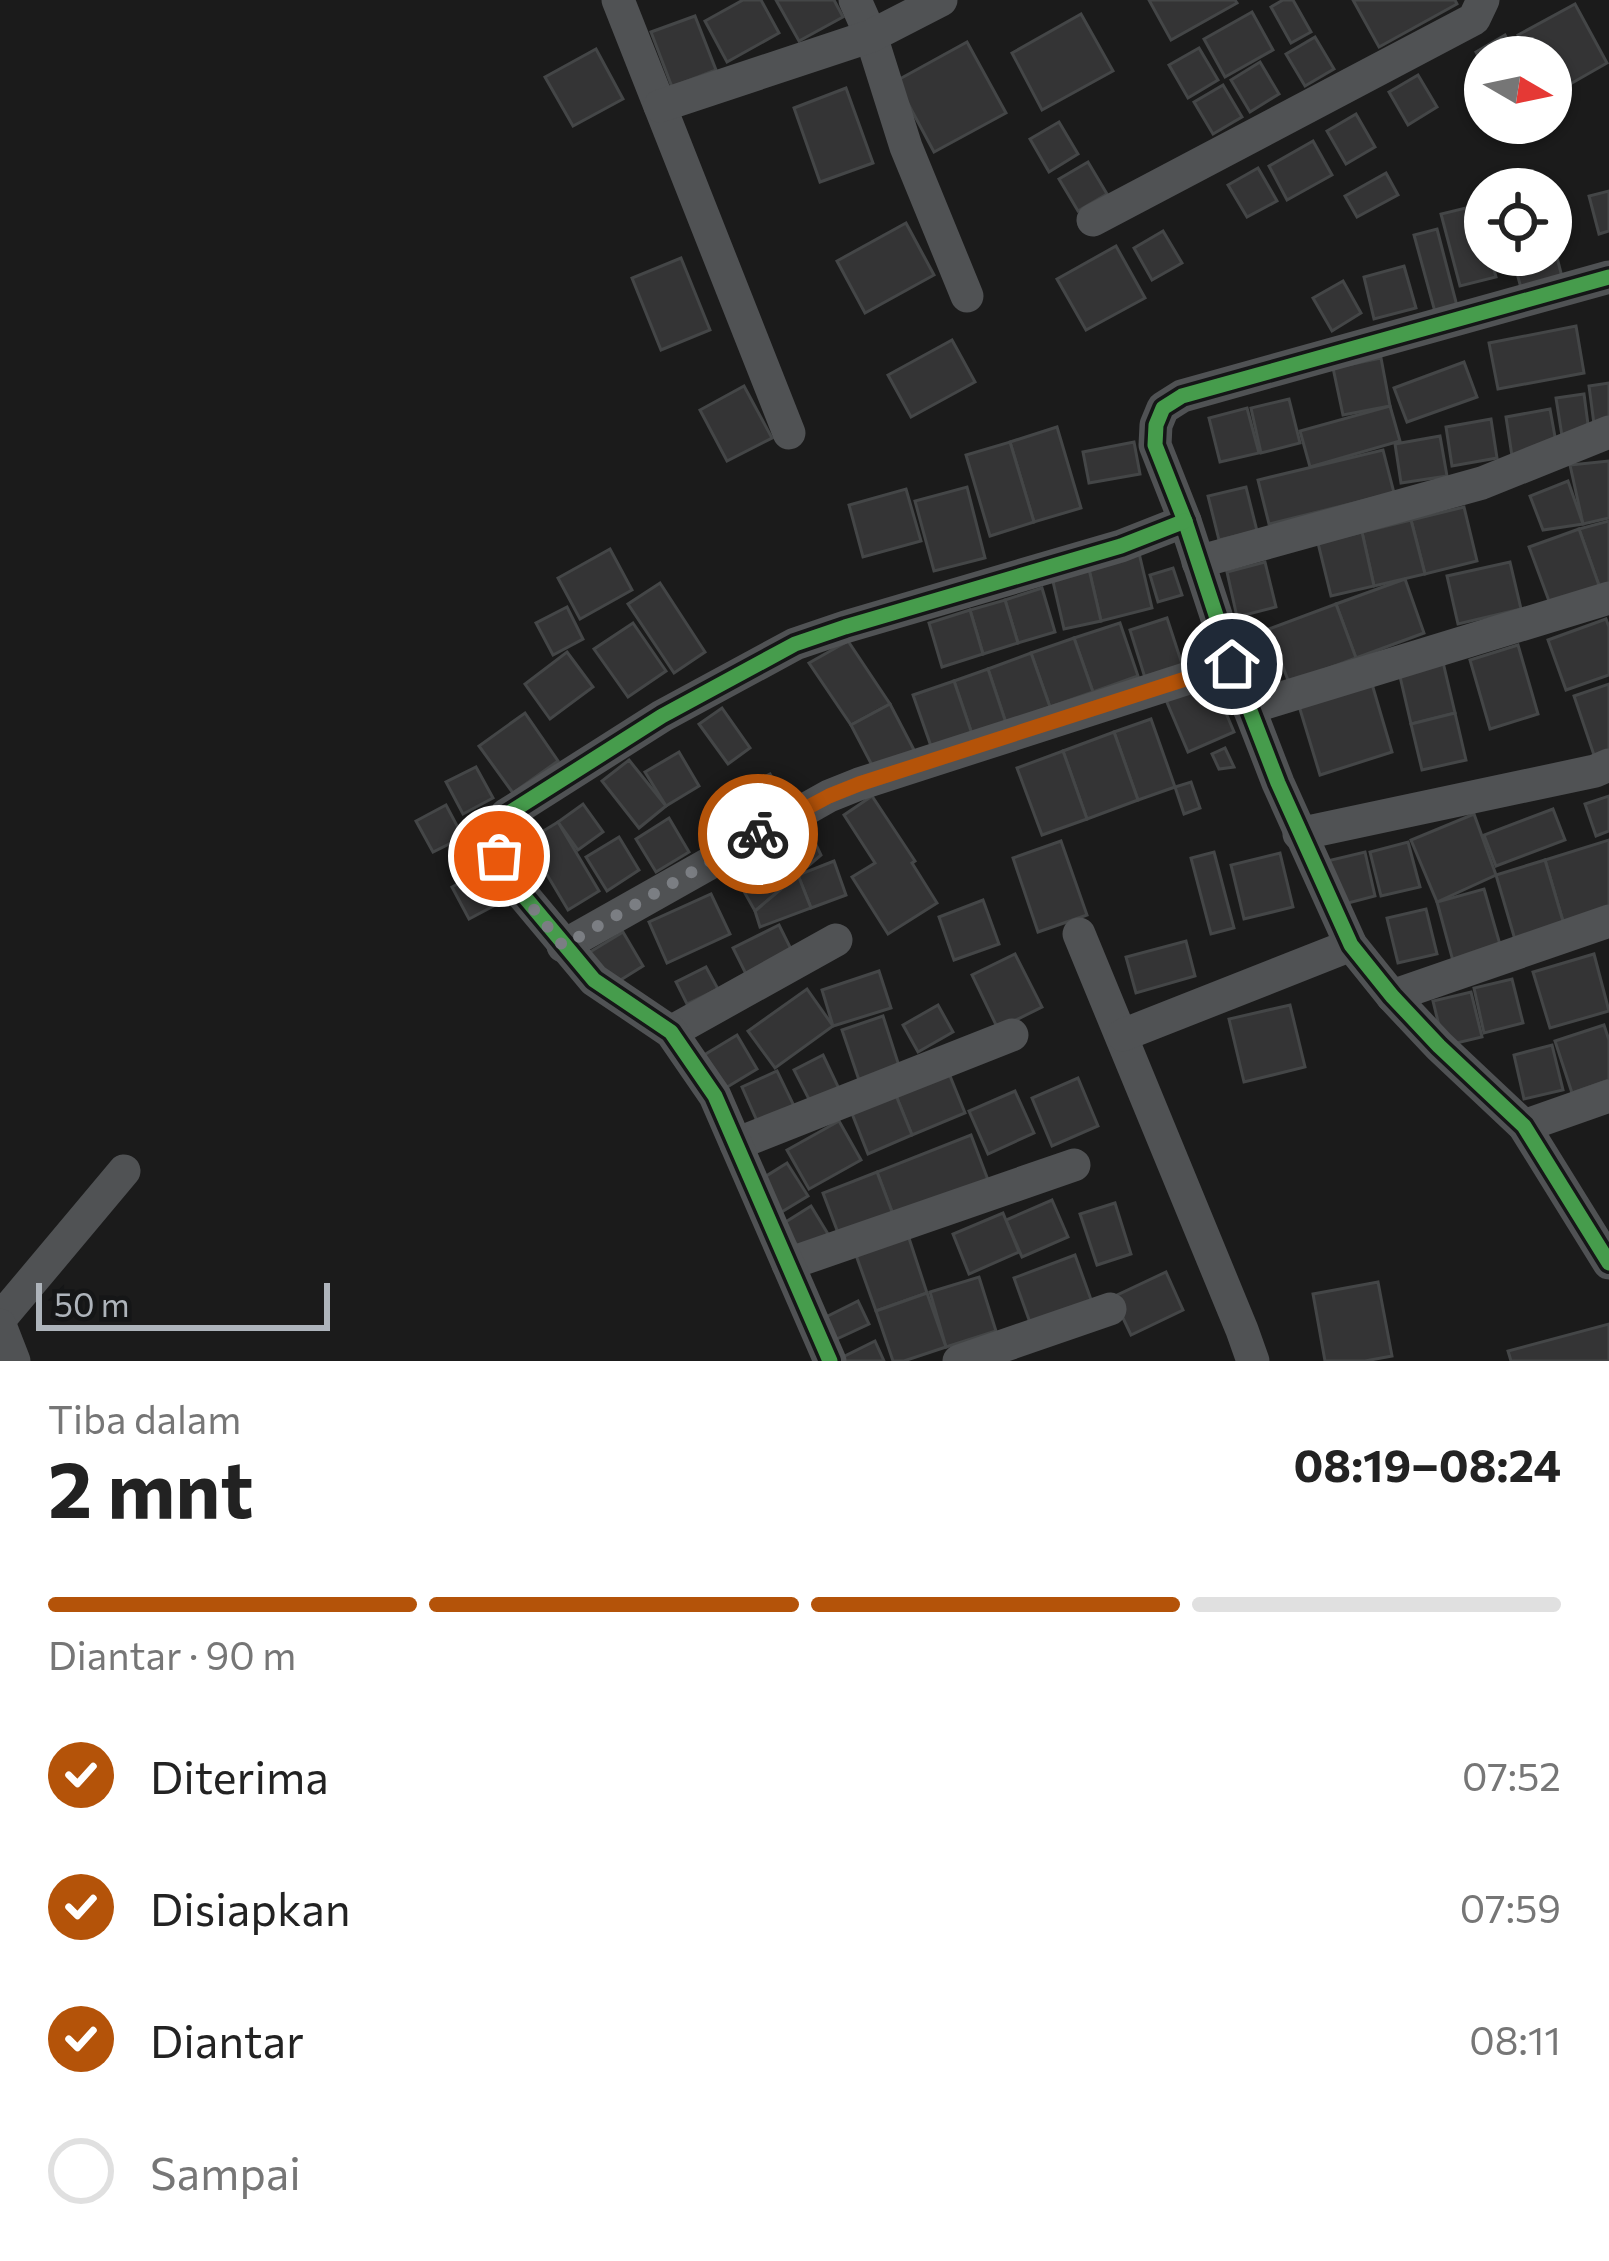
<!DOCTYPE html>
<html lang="id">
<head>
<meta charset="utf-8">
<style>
  body { margin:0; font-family:Commissioner,sans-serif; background:#f6f6f6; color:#222; height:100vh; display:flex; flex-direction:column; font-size:45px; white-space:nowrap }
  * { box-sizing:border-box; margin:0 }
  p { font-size:39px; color:#767676 }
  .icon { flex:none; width:66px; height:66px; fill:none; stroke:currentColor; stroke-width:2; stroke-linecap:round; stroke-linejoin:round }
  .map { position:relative; height:1361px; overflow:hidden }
  .details { display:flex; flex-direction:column; background:#fff; flex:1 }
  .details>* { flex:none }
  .needle { width:78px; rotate:99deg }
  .tools { position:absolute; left:1464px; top:36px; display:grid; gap:24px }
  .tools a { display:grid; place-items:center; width:108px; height:108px; border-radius:50%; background:#fff; box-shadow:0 3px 9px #0004; font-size:60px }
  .scale { position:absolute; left:36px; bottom:30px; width:294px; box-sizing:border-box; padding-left:12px; border:6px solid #aeb4bb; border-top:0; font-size:33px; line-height:42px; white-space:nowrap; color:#aeb4bb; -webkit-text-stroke:9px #151617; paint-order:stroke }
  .pin { position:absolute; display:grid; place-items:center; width:102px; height:102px; color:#fff; margin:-51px; border:6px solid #fff; border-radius:50%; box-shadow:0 3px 12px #0007 }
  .courier { position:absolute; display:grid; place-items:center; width:120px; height:120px; margin:-60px; border:9px solid #b45309; border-radius:50%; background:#fff; color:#222; box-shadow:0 3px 15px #0007 }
  .headline em { font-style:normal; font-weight:700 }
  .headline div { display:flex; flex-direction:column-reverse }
  .headline { display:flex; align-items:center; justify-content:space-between; height:204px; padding:0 48px }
  h1 { font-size:78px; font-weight:700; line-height:90px }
  .bar { display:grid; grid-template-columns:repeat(4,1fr); gap:18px 12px; align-content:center; height:144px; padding:0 48px }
  .bar i { height:15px; border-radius:9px; background:#e0e0e0 }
  .bar .active { background:#b45309 }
  .bar p { grid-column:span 4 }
  ol { padding:0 48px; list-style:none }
  li { display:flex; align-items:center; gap:36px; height:132px }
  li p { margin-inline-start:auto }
  li .icon { padding:12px; border-radius:50%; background:#b45309; color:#fff; stroke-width:4 }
  li:last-child { color:#767676 }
  li i { width:66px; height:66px; border:6px solid #e0e0e0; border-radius:50% }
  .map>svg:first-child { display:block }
</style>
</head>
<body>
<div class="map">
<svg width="1609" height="1361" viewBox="0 0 1609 1361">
  <rect width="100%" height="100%" fill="#1b1b1b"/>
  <!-- building -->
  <g fill="#343435" stroke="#444647" stroke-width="3">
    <polygon points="743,0 761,0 779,33 727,62 705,21"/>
    <polygon points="776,0 834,0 843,17 799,41"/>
    <polygon points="1149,0 1235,0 1237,3 1171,40"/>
    <polygon points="1283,0 1293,0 1311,32 1291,43 1271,7"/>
    <polygon points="1353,0 1455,0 1457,4 1379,47"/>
    <polygon points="1575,4 1607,63 1551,95 1551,57 1530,57 1518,35"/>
    <polygon points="1252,12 1273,50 1225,77 1204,39"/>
    <polygon points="1081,14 1113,71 1042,110 1012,53"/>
    <polygon points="695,16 716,70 672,87 651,32"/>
    <polygon points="1505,35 1518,57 1485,57 1485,69 1476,52"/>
    <polygon points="1315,37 1334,69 1305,86 1286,54"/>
    <polygon points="967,42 1006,113 934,152 896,81"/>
    <polygon points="1199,48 1218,80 1188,98 1169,65"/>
    <polygon points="596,49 623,99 573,126 545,77"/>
    <polygon points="1260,62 1279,94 1250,112 1231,80"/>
    <polygon points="1418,75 1437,107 1408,125 1389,92"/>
    <polygon points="1223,85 1242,117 1213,134 1194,102"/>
    <polygon points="846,88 873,163 820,182 794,108"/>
    <polygon points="1356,114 1375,147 1346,164 1327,131"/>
    <polygon points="1059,122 1078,154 1049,172 1030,139"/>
    <polygon points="1313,141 1332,175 1287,200 1269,166"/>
    <polygon points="1088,162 1107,194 1078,211 1059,179"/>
    <polygon points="1258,168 1277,201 1247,217 1228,185"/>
    <polygon points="1386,173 1398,195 1357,217 1345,196"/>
    <polygon points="1609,191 1609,231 1599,234 1589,196"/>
    <polygon points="1478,205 1485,234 1485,255 1490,255 1496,277 1460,286 1441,214"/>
    <polygon points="906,223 934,275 865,313 837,261"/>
    <polygon points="1437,229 1457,306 1435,312 1414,235"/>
    <polygon points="1163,231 1182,263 1152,280 1134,248"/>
    <polygon points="1551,234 1562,277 1521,288 1512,255 1551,255"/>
    <polygon points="1116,246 1145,298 1086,330 1057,279"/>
    <polygon points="681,258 710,330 661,350 632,278"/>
    <polygon points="1404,266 1416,308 1374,319 1364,277"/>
    <polygon points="1343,281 1361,313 1332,331 1313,298"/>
    <polygon points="1576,326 1584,373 1498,389 1489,343"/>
    <polygon points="952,340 975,382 911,417 888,375"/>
    <polygon points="1381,358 1390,406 1343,415 1333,368"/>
    <polygon points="1464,362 1477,397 1407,422 1394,388"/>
    <polygon points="1609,383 1609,422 1594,424 1589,386"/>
    <polygon points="744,386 772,438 727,461 700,410"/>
    <polygon points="1584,394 1589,432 1562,436 1556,398"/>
    <polygon points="1289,399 1300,443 1261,453 1251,408"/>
    <polygon points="1390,406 1400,441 1310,467 1300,431"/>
    <polygon points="1247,408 1259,453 1220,462 1209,418"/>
    <polygon points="1550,409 1557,448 1512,456 1506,417"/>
    <polygon points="1491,419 1497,458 1452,466 1446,427"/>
    <polygon points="1057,427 1081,508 1034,522 1010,442"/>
    <polygon points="1440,436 1447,476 1401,483 1395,444"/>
    <polygon points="1010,442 1034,522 990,536 966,455"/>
    <polygon points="1134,442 1140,474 1089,483 1083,452"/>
    <polygon points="1383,450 1394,493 1269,524 1258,480"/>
    <polygon points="1609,461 1609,518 1583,524 1570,465"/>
    <polygon points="1568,481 1583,524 1543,530 1530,496"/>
    <polygon points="967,487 985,558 934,571 915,501"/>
    <polygon points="1246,487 1257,531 1219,540 1208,496"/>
    <polygon points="906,489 921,541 863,557 849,505"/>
    <polygon points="1464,507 1477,561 1425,574 1411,520"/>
    <polygon points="1411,520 1425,574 1374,586 1362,532"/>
    <polygon points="1609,521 1609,589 1601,591 1579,529"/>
    <polygon points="1579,529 1601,591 1552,609 1529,547"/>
    <polygon points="1362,532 1374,586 1331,596 1318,543"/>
    <polygon points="610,549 632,590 580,619 558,578"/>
    <polygon points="1139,553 1152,608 1101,621 1088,565"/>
    <polygon points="1265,562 1276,607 1237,617 1227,572"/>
    <polygon points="1510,562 1521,609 1458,624 1447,576"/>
    <polygon points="1088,565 1101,621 1064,629 1051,573"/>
    <polygon points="1173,568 1182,595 1158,602 1150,575"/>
    <polygon points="1405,579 1424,633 1356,658 1336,604"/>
    <polygon points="660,583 705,652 674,673 628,604"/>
    <polygon points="1042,588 1055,632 1018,643 1005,600"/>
    <polygon points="1005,600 1018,643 983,654 970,610"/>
    <polygon points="1336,604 1356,658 1289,683 1269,629"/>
    <polygon points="567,607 583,639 553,655 536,623"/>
    <polygon points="970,610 983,654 942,667 929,623"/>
    <polygon points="1167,618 1184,670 1146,681 1130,630"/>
    <polygon points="1606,619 1609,627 1609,675 1566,690 1548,640"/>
    <polygon points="633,623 666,671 628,697 594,649"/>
    <polygon points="1120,623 1138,676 1093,692 1074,638"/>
    <polygon points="1074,638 1093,692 1050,707 1031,653"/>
    <polygon points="848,641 890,704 851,725 809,663"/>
    <polygon points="1518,645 1538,714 1490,729 1470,660"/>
    <polygon points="567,652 593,687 550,719 525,684"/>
    <polygon points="1031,653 1050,707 1006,723 988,669"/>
    <polygon points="1442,658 1455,713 1411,724 1398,668"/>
    <polygon points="988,669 1006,723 972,734 954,681"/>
    <polygon points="1212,680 1234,732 1188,752 1166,700"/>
    <polygon points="954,681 972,734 932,749 913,695"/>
    <polygon points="1372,684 1392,752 1320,775 1299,706"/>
    <polygon points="1609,684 1609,757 1596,761 1574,696"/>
    <polygon points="890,704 914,750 875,771 851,725"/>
    <polygon points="722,708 750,748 728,764 699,724"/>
    <polygon points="525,713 558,761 513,793 479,746"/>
    <polygon points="1455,713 1466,760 1422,770 1411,724"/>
    <polygon points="1151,719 1175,787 1138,800 1114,732"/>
    <polygon points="1114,732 1138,800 1087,819 1063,751"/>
    <polygon points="1225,748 1234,767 1219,769 1212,754"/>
    <polygon points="1063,751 1087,819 1042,835 1017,768"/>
    <polygon points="679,752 699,786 666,806 645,772"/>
    <polygon points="629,760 666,806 639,828 602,781"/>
    <polygon points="476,767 493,798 463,814 446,782"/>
    <polygon points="770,774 786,803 734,830 718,801"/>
    <polygon points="1191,782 1200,808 1184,814 1175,787"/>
    <polygon points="872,796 915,861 912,863 937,903 888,934 852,877 875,863 844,815"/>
    <polygon points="1609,796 1609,831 1596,836 1585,804"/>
    <polygon points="583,804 603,832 578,850 558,822"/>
    <polygon points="446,805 463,837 433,852 416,821"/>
    <polygon points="1553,809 1565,840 1496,866 1484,835"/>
    <polygon points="1474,814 1496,875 1437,902 1411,840"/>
    <polygon points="669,818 689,852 656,872 636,839"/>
    <polygon points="558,822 599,891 568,910 527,841"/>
    <polygon points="807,826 821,855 755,911 729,865"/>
    <polygon points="619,837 639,870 607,891 586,857"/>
    <polygon points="1609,840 1609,914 1565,928 1545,860"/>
    <polygon points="1061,841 1087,915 1038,932 1013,858"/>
    <polygon points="1408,842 1420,887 1381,896 1370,852"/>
    <polygon points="1214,852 1234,928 1211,934 1191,858"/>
    <polygon points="1365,852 1375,896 1337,906 1327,861"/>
    <polygon points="1280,853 1293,907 1244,919 1231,865"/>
    <polygon points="1545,860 1565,928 1516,943 1496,875"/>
    <polygon points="834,861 846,895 811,908 798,875"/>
    <polygon points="483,870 499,903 469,919 452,887"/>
    <polygon points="798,875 811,908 760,927 755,911"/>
    <polygon points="1484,889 1501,948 1453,961 1437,902"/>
    <polygon points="711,894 730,934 667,963 649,922"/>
    <polygon points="983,900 999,944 954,960 939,917"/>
    <polygon points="1426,909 1437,954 1398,963 1387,918"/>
    <polygon points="779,925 793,953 747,976 733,948"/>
    <polygon points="623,932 643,966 611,986 590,952"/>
    <polygon points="1186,941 1195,976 1136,993 1126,957"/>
    <polygon points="1015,954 1042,1007 998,1029 972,975"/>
    <polygon points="1594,954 1609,1011 1550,1028 1533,972"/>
    <polygon points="706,967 718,989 687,1004 676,982"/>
    <polygon points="879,971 891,1008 833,1026 822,990"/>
    <polygon points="1512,979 1523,1023 1484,1033 1474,988"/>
    <polygon points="807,989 833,1026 775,1068 748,1031"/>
    <polygon points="1471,992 1482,1037 1444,1046 1433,1001"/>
    <polygon points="938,1005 953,1032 918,1052 903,1025"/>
    <polygon points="1290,1005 1305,1067 1244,1082 1229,1019"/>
    <polygon points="883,1016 900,1069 860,1083 842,1030"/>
    <polygon points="1604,1025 1609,1040 1609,1080 1572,1093 1555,1041"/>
    <polygon points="737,1035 757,1069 724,1089 704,1055"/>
    <polygon points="1552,1045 1563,1090 1524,1099 1514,1055"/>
    <polygon points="823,1055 842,1095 814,1109 794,1070"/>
    <polygon points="777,1071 797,1112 761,1130 742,1087"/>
    <polygon points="948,1071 965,1113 912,1135 895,1093"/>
    <polygon points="1078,1078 1098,1126 1052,1146 1032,1098"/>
    <polygon points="1015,1091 1034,1133 988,1154 969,1111"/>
    <polygon points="895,1093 912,1135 868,1154 851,1111"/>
    <polygon points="839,1121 861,1160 809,1189 787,1150"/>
    <polygon points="971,1135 988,1180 894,1217 877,1172"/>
    <polygon points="787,1163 808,1196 775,1216 755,1183"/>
    <polygon points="877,1172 894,1217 840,1238 823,1193"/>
    <polygon points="1052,1200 1068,1237 1022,1257 1006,1220"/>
    <polygon points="1115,1203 1131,1254 1097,1265 1080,1214"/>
    <polygon points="811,1206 828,1234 800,1251 784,1223"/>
    <polygon points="1003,1213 1019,1252 969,1274 953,1234"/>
    <polygon points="905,1226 927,1293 876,1311 852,1244"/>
    <polygon points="1075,1255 1093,1305 1032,1328 1014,1278"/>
    <polygon points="1166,1272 1183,1310 1131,1335 1113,1297"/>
    <polygon points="979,1277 996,1331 946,1347 930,1292"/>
    <polygon points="1378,1282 1392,1356 1365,1361 1325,1361 1313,1294"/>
    <polygon points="927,1293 946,1347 904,1361 893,1361 876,1311"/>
    <polygon points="858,1301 869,1324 828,1343 818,1321"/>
    <polygon points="1609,1324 1609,1361 1511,1361 1508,1351"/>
    <polygon points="875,1341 884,1361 840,1361 839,1359"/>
  </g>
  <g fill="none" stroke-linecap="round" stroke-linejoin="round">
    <!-- street -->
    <g stroke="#505254" stroke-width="33">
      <polyline points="618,0 789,433"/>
      <polyline points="855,0 871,36 906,147 967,296"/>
      <polyline points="660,106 871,36 941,0"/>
      <polyline points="1093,220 1474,19 1483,0"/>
      <polyline points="1609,277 1182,396 1163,408 1156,425 1155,445 1185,521 1232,664 1278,783 1351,945 1392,996 1439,1046 1524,1126 1609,1263"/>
      <polyline points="1198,562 1482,483 1609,432"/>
      <polyline points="1249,708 1609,598"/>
      <polyline points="1299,834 1595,771 1609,765"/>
      <polyline points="1079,934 1242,1330 1253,1361"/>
      <polyline points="563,946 829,796 859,784 1232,664"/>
      <polyline points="1392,996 1609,921"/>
      <polyline points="671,1032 836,940"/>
      <polyline points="1123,1035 1351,945"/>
      <polyline points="1524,1126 1609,1096"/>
      <polyline points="736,1144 1012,1035"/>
      <polyline points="788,1264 1074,1165"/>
      <polyline points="0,1319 124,1171"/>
      <polyline points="0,1325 14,1361"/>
      <polyline points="830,1361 715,1096 671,1032 594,980 508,877 499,856 498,834 506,815 662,716 795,644 845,627 1121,546 1185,521"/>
      <polyline points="959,1361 1110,1309"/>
    </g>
    <defs>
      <g id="cycleway">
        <polyline points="1609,277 1182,396 1163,408 1156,425 1155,445 1185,521 1232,664 1278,783 1351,945 1392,996 1439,1046 1524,1126 1609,1263"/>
        <polyline points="830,1361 715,1096 671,1032 594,980 508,877 499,856 498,834 506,815 662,716 795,644 845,627 1121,546 1185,521"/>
      </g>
    </defs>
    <!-- cycleway casing -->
    <use href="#cycleway" stroke="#151617" stroke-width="22"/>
    <!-- cycleway -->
    <use href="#cycleway" stroke="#469c4c" stroke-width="15"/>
  </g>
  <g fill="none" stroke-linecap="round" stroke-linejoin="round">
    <!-- done -->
    <polyline stroke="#7b7e83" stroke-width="12" stroke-dasharray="0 21.6" points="499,856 508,877 563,946 758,834"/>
    <!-- route -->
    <polyline stroke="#b45309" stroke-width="15" points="758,834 829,796 859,784 1232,664"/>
  </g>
</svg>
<div class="tools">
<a><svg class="needle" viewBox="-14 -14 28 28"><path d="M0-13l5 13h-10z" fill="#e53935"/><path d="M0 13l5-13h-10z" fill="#767676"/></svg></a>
<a><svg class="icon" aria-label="locate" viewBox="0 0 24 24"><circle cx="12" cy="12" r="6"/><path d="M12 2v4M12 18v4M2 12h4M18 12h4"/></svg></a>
</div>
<div class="scale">50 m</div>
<div class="pin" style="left:499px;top:856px;background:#ea580c"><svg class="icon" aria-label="bag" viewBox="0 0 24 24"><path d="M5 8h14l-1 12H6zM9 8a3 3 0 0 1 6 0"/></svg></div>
<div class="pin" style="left:1232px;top:664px;background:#1f2937"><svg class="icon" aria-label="home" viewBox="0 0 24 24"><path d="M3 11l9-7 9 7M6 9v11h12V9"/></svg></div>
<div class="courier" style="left:758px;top:834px"><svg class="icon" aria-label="bike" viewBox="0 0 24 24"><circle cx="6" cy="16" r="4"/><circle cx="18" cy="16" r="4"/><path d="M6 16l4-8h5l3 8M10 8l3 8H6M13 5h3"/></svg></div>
</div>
<section class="details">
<div class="headline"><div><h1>2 mnt</h1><p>Tiba dalam</p></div><em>08:19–08:24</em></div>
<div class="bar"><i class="active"></i><i class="active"></i><i class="active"></i><i></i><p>Diantar · 90 m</p></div>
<ol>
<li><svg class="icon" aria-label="check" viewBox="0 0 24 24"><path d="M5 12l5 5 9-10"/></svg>Diterima<p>07:52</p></li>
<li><svg class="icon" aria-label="check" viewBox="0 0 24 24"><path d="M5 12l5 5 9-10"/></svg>Disiapkan<p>07:59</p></li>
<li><svg class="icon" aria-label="check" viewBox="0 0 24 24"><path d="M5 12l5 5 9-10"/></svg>Diantar<p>08:11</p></li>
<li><i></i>Sampai</li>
</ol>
</section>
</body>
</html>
